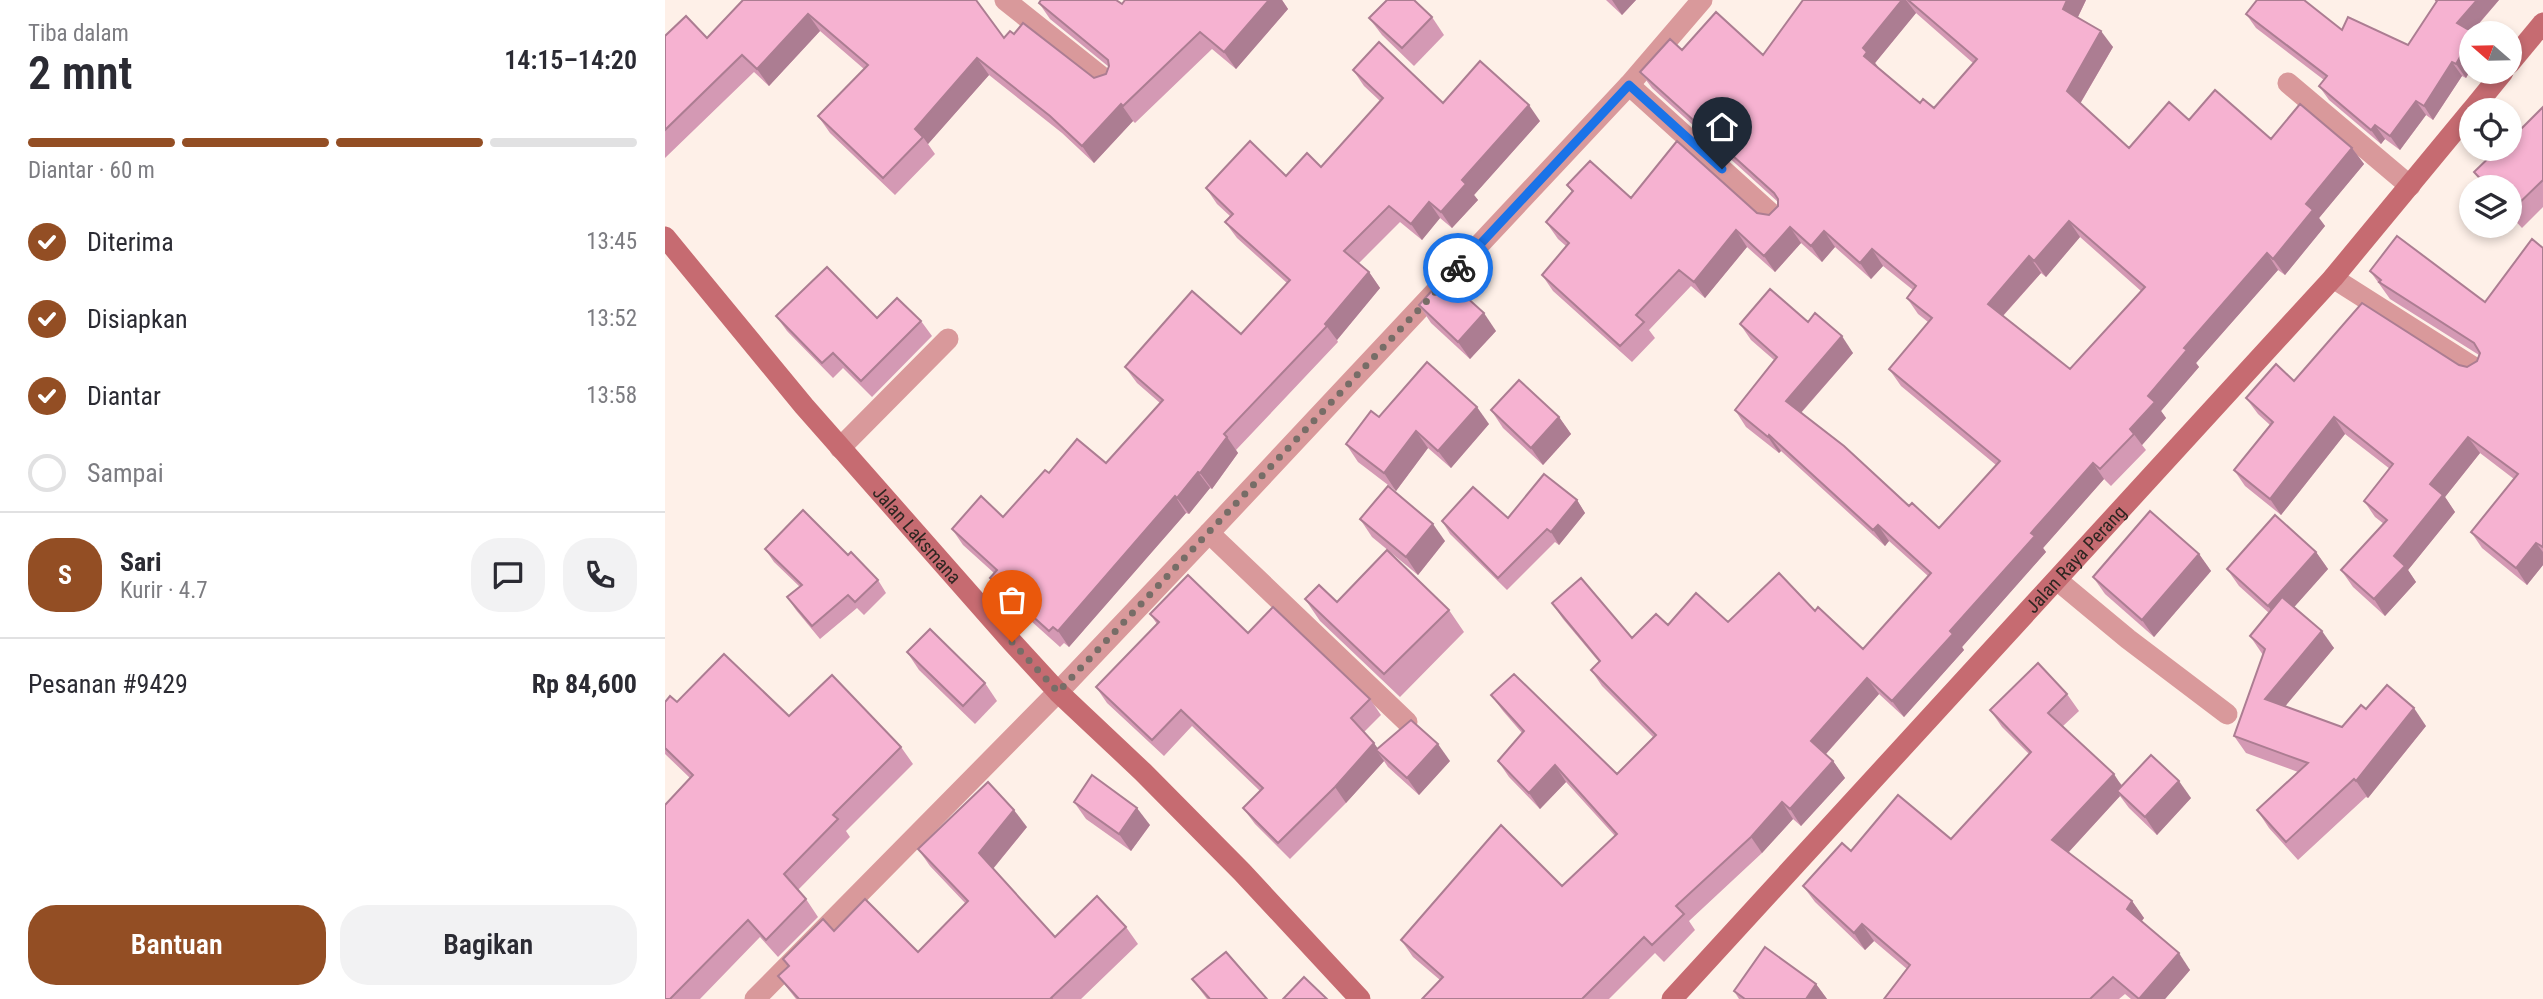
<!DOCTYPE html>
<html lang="id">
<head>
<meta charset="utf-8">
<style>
  body { margin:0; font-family:"Roboto Condensed",sans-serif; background:#f2f2f3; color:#2b2b33; height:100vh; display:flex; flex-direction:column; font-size:26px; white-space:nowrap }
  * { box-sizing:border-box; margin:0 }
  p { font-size:23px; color:#7c7c81 }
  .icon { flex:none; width:38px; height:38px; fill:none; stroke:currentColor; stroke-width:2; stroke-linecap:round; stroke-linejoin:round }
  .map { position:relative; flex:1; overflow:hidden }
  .drawer { display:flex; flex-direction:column; background:#fff; width:665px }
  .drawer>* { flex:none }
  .needle { width:46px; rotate:290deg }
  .fabs { position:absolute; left:1794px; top:21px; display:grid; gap:14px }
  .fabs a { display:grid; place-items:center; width:63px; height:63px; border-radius:50%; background:#fff; box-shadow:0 4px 10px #0003; font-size:35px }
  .pin { position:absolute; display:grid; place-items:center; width:60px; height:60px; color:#fff; margin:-72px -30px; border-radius:50% 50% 50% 0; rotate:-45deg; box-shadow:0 0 7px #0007 }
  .pin .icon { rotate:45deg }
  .courier { position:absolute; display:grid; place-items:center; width:70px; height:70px; margin:-35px; border:5px solid #1a73e8; border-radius:50%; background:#fff; color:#222; box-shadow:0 2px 9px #0007 }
  .summary em { font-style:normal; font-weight:600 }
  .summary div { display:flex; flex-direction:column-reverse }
  .summary { display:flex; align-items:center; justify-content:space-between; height:119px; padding:0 28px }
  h1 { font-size:46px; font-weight:600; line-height:52px }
  .bar { display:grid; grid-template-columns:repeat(4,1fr); gap:10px 7px; align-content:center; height:84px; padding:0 28px }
  .bar i { height:9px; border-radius:5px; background:#e1e1e2 }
  .bar .current { background:#934e24 }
  .bar p { grid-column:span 4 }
  .line { display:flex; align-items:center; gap:18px; padding:0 28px; border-top:2px solid #e1e1e2 }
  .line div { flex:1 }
  .round { display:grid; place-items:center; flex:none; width:74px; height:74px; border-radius:28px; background:#f2f2f3 }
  ol { padding:0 28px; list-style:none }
  li { display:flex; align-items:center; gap:21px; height:77px }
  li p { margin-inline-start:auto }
  li .icon { padding:7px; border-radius:50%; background:#934e24; color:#fff; stroke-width:4 }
  li:last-child { color:#7c7c81 }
  li i { width:38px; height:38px; border:4px solid #e1e1e2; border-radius:50% }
  .primary-button { display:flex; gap:14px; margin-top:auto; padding:14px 28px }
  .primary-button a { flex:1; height:80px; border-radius:28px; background:#934e24; color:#fff; font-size:28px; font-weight:600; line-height:80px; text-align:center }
  .primary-button a+a { background:#f2f2f3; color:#2b2b33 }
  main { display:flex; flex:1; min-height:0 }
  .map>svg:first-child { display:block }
</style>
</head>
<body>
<main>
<section class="drawer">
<div class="summary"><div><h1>2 mnt</h1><p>Tiba dalam</p></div><em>14:15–14:20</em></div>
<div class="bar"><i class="current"></i><i class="current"></i><i class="current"></i><i></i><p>Diantar · 60 m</p></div>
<ol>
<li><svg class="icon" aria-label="check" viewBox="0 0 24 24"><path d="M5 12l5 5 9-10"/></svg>Diterima<p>13:45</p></li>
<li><svg class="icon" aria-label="check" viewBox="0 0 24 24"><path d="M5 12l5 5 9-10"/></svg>Disiapkan<p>13:52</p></li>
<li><svg class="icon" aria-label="check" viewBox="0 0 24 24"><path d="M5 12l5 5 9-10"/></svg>Diantar<p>13:58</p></li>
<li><i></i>Sampai</li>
</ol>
<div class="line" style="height:126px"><b class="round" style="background:#934e24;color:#fff">S</b><div><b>Sari</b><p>Kurir · 4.7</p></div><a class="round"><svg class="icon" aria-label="chat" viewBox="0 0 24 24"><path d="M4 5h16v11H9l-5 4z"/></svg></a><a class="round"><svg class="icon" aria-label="phone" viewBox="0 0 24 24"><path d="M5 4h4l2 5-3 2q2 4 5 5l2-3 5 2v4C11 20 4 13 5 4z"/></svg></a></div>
<div class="line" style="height:91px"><div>Pesanan #9429</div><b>Rp 84,600</b></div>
<div class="primary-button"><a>Bantuan</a><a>Bagikan</a></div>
</section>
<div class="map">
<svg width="1878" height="999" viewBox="0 0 1878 999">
  <rect width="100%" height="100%" fill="#fef0e8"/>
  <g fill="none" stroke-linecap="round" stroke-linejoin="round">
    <!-- street -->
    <g stroke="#d9999b" stroke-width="21">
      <polyline points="340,0 443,82"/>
      <polyline points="1623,83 1745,186"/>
      <polyline points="964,85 1112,219"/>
      <polyline points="1668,278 1813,370"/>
      <polyline points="175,448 283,339"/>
      <polyline points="544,533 742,722"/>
      <polyline points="1392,580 1463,639 1562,714"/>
      <polyline points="90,999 393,692 544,533 964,85 1037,0"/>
    </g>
    <!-- secondary -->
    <g stroke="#c66b71" stroke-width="21">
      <polyline points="1844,64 1878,23"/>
      <polyline points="1807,110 1838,72"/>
      <path id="s1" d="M0 237 139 406 347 642 393 692 478 772 577 872 695 999"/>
      <path id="s2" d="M1007 999 1668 278 1806 111"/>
    </g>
  </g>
  <!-- wall -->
  <g fill="#d499b4" fill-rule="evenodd">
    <polygon points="78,0 339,38 349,34 429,78 441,74 444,67 385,19 374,3 457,4 460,0 617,0 623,9 571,69 547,49 470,123 468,121 429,163 397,133 324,75 263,144 270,154 230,195 165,133 153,116 199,69 155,31 104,86 89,72 0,158 0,36 42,38"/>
    <polygon points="941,0 971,0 957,15"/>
    <path d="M1138 0H1421L1413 17 1448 47 1415 104 1464 148 1524 120 1606 139 1687 148 1699 164 1654 218 1660 226 1620 275 1613 270 1531 363 1534 367 1496 411 1501 418 1477 445 1481 450 1446 486 1439 479 1378 548 1381 552 1297 647 1299 650 1239 717 1214 694 1161 754 1168 761 1180 778 1136 826 1128 819 1097 853 1024 921 1030 930 999 962 990 953 944 999H757L775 980 748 957 736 940 897 886 950 836 901 782 875 809 844 777 833 761 857 733 838 711 826 695 952 774 988 737 937 686 926 670 934 662 898 619 887 603 967 638 1003 625 1063 622 1150 611 1198 649 1263 576 1224 541 1220 546 1116 451 1114 453 1081 427 1070 410 1109 360 1086 340 1075 324 1143 322 1188 353 1136 413 1244 506 1274 528 1331 465 1236 386 1224 369 1263 322 1253 314 1242 298 1248 290 1218 266 1206 279 1170 247 1157 262 1136 243 1110 272 1082 247 1040 298 1026 286 984 330 990 338 967 362 888 291 877 275 901 246 893 239 881 222 907 192 902 185 966 198 1092 213 1104 215 1113 206V202L987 88 975 72 1017 50 1098 55ZM1251 13 1308 63 1269 108 1255 103 1214 68 1210 63ZM1415 237 1476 291 1405 369 1338 316 1376 273 1381 277Z"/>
    <polygon points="1770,0 1834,0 1807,32 1806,69 1801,78 1797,76 1768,120 1761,115 1735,150 1720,139 1716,144 1664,100 1654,86 1659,80 1591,28 1581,14 1677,30 1743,45 1771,2"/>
    <polygon points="767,17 779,35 749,66 717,35 704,18"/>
    <polygon points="688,70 778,103 875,121 809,195 813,200 787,228 775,218 757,240 735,222 694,263 704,272 715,288 672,340 673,342 571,450 573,453 547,489 545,488 524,514 521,513 404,647 399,643 395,647 336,594 325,578 329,573 298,545 287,529 338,517 384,473 441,463 495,403 472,383 460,367 576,334 622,283 572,238 560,222 565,216 552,204 541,188 621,176 656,167 715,101 699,86"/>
    <polygon points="1878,107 1878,207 1857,228 1844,214 1844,187 1820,187 1809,172 1835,151"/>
    <polygon points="1878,248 1878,565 1862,585 1817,548 1806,532 1849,479 1815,453 1780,497 1790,512 1743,570 1751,582 1720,616 1688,587 1676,570 1719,524 1710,517 1699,501 1725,469 1680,434 1616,515 1580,486 1569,470 1605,425 1593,414 1581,398 1629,381 1794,365 1802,367 1812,361 1814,355 1725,299 1705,271 1820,302"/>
    <polygon points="754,305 831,331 805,359 766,323"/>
    <polygon points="111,316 212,318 256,321 267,336 207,397 178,368 168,378 122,331"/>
    <polygon points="826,410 894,417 906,434 878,465 838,428"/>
    <polygon points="714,417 824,424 786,468 763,448 731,491 693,462 681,444"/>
    <polygon points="912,500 920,513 894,545 890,542 842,590 785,534 777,521 843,518"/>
    <polygon points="695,519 780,541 753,575 707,537"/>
    <polygon points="100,549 183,555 213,580 221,593 199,615 192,608 155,639 131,610 122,597 135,587 109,562"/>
    <polygon points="1651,552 1663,569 1629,607 1669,648 1620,706 1677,727 1701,709 1761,726 1703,798 1701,797 1633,860 1604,828 1592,810 1633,772 1581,753 1569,736 1598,655 1585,636 1604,613 1574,586 1562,569"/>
    <polygon points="1534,554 1546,571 1489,637 1440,594 1428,577"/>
    <polygon points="640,599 672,602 784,610 799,632 735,697 655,621"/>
    <polygon points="485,614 583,633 705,699 716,715 699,732 713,749 785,761 754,795 723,767 719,761 681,803 625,859 590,824 578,808 595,791 527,726 499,756 442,703 431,687 492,624"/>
    <polygon points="242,652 320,683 332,701 310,724 254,670"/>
    <polygon points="1402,694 1414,711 1398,726 1457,785 1526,798 1492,835 1464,808 1455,796 1403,853 1467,901 1479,918 1477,921 1525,970 1500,999 1466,999 1460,994 1454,999 1219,999 1242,969 1209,941 1200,950 1150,902 1138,886 1186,851 1286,839 1364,754 1337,727 1325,710"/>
    <polygon points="0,702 124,716 236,747 248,764 181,831 185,837 133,890 141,899 153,917 113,957 95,937 35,999 0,999 25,778 0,754"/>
    <polygon points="409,802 485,825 466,851 421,819"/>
    <polygon points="362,827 328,869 390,937 461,927 473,944 416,999 131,999 113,976 123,967 118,959 169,931 253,952 301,904 265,866 253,849"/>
    <polygon points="527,979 602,999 542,999"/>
    <polygon points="1151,984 1162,999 1074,999 1069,991"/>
  </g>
  <!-- shaded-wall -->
  <g fill="#ac7d92">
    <polygon points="604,0 617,0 623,9 571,69 559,52"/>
    <polygon points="947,0 971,0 957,15"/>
    <polygon points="1237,0 1241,0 1251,13 1210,63 1214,68 1199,56 1198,48"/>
    <polygon points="1402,0 1421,0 1409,25 1398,9"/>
    <polygon points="1812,0 1834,0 1802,37 1792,23"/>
    <polygon points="143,14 155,31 104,86 92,69"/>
    <polygon points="1436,31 1448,47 1413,107 1402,91"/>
    <polygon points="1806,38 1806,69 1801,78 1791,64"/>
    <polygon points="312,58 324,75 263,144 258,137 250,129"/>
    <polygon points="1787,62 1797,76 1768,120 1759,106"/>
    <polygon points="1751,101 1761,115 1735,150 1725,136"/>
    <polygon points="456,104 468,121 429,163 417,146"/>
    <polygon points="864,105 875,121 809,195 813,200 787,228 776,212 797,180"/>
    <polygon points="1710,125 1720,139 1716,144 1706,130"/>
    <polygon points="1687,148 1699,164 1654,218 1660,226 1620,275 1608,259 1641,204"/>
    <polygon points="764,202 775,218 757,240 746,224"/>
    <polygon points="1404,221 1415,237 1381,277 1369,261"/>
    <polygon points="1125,227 1136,243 1110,272 1099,256"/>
    <polygon points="1071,230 1082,247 1040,298 1029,282"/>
    <polygon points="1159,231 1170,247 1157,262 1146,246"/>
    <polygon points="1207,249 1218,266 1206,279 1195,263"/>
    <polygon points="1602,253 1613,270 1531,363 1534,367 1496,411 1501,418 1477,445 1465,429 1483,396 1519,348"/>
    <polygon points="1364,256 1376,273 1334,320 1323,304"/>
    <polygon points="704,272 715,288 672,340 660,324"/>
    <polygon points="819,313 831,331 805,359 793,342"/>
    <polygon points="1177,336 1188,353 1132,417 1121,401"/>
    <polygon points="812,407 824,424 786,468 773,451"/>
    <polygon points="894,417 906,434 878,465 866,448"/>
    <polygon points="1669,417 1680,434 1616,515 1605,499"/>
    <polygon points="751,431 763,448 731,491 719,473"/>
    <polygon points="1104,435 1116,451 1114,453 1103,437"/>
    <polygon points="562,437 573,453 547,489 535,473"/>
    <polygon points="1803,437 1815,453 1780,497 1790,512 1743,570 1751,582 1720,616 1709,599 1765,484"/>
    <polygon points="1428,463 1439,479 1378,548 1381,552 1297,647 1299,650 1239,717 1227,701 1366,533"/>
    <polygon points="533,472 545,488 524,514 512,498"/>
    <polygon points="510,496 521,513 404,647 393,631"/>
    <polygon points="912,500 920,513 894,545 886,532"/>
    <polygon points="768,524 780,541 753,575 741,557"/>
    <polygon points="1213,525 1224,541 1220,546 1208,530"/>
    <polygon points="1871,543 1878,552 1878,565 1862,585 1851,568"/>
    <polygon points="1651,552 1663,569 1615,623 1603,606"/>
    <polygon points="1534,554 1546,571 1489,637 1477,620"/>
    <polygon points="1657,631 1669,648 1612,716 1600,699"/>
    <polygon points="1202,678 1214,694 1158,757 1146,741"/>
    <polygon points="1749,708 1761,726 1703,798 1691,781"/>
    <polygon points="709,743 718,756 711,750 719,761 681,803 670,787"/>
    <polygon points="773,744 785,761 754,795 742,778"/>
    <polygon points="1168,761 1180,778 1136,826 1125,809"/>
    <polygon points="890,765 901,782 875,809 864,793"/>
    <polygon points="1449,774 1460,791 1452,791 1455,796 1399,857 1387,840"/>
    <polygon points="1514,781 1526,798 1492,835 1480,817"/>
    <polygon points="1117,802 1128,819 1097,853 1086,837"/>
    <polygon points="472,808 485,825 466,851 454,834"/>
    <polygon points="349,810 362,827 326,871 314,853"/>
    <polygon points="1467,901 1479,918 1473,925 1462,909"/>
    <polygon points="1197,924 1209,941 1200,950 1189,933"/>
    <polygon points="1514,953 1525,970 1500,999 1474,999"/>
    <polygon points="1151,984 1162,999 1141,999"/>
  </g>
  <!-- building -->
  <g fill="#f6b2d1" stroke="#ac7d92" stroke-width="2" fill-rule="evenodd">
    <polygon points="78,0 311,0 339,38 345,31 349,34 358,23 429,78 441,74 444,66 443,60 374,3 376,0 451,0 457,4 460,0 604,0 559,52 535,32 458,106 456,104 417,146 385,116 312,58 250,129 258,137 218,178 153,116 203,65 143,14 92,69 77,55 0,130 0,36 21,16 42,38"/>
    <polygon points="722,0 749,0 767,17 737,48 704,18"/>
    <path d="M1138 0H1237L1198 48 1202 52 1199 56 1255 103 1258 99 1269 108 1312 59 1243 0H1402L1398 9 1436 31 1402 91 1464 148 1504 102 1524 120 1550 90 1606 139 1635 104 1687 148 1641 204 1648 210 1608 259 1602 253 1519 348 1522 350 1483 396 1490 402 1465 429 1469 434 1435 469 1428 463 1366 533 1370 536 1285 631 1288 634 1227 701 1202 678 1146 741 1168 761 1125 809 1117 802 1086 837 1011 906 1019 914 987 945 979 937 917 999H757L778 977 736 940 836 825 897 886 952 834 890 765 864 793 833 761 859 731 826 695 849 674 952 774 991 735 926 670 935 661 887 603 916 578 967 638 991 614 1003 625 1031 593 1063 622 1114 573 1150 611 1153 607 1198 649 1266 573 1213 525 1208 530 1104 435 1103 437 1070 410 1112 357 1075 324 1105 289 1143 322 1150 313 1177 336 1121 401 1179 446 1244 506 1247 503 1274 528 1335 461 1224 369 1267 318 1242 298 1251 286 1207 249 1195 263 1159 231 1146 246 1125 227 1099 256 1071 230 1029 282 1014 270 971 315 979 322 955 346 877 275 904 243 881 222 908 191 902 185 925 161 966 198 1012 141 1092 213 1104 215 1113 206V199L1109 193 975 72 1005 39 1017 50 1051 12 1098 55ZM1404 221 1480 287 1405 369 1323 304 1364 256 1369 261Z"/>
    <polygon points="1592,0 1639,0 1677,30 1683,17 1743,45 1772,1 1771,0 1812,0 1792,23 1809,33 1806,33 1806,38 1791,64 1787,62 1759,106 1751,101 1725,136 1710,125 1706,130 1654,86 1662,76 1581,14"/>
    <polygon points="714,42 778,103 815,61 864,105 797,180 801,184 776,212 764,202 746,224 724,206 679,251 704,272 660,324 662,326 559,434 562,437 535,473 533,472 512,498 510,496 393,631 388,627 384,631 325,578 332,570 287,529 316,496 338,517 380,470 384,473 412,439 441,463 498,400 460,367 527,291 576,334 625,280 560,222 568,214 541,188 585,141 621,176 642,153 656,167 718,98 688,70"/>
    <polygon points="1878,107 1878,180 1846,211 1844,210 1844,187 1823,187 1809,172 1833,149 1835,151 1837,149 1844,149 1844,141"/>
    <polygon points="1732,236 1820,302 1867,239 1878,248 1878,547 1871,543 1851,568 1806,532 1853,474 1803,437 1765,484 1778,495 1729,556 1740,566 1709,599 1676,570 1722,520 1699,501 1728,464 1669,417 1605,499 1569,470 1608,422 1581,398 1611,364 1629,381 1697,303 1794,365 1802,367 1812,361 1815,353 1809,343 1714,282 1716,280 1705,271"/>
    <polygon points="162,267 212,318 232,298 256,321 196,381 168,353 157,363 111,316"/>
    <polygon points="779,277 819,313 793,342 754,305"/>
    <polygon points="762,362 812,407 773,451 751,431 719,473 681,444 706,411 714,417"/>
    <polygon points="854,380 894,417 866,448 826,410"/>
    <polygon points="879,474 912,500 886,532 882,529 833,578 777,521 808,487 843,518"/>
    <polygon points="723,486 768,524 741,557 695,519"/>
    <polygon points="138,510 183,555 186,552 213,580 190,602 183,595 147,626 122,597 137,585 100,549"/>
    <polygon points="1485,511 1534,554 1477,620 1428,577"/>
    <polygon points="1610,515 1651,552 1603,606 1562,569"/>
    <polygon points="722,550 784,610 719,674 640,599 654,585 672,602"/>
    <polygon points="523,575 583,633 608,607 705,699 686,718 709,743 670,787 613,843 578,808 598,788 516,710 487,740 431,687 494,622 485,614"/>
    <polygon points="1617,597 1657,631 1600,699 1677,727 1696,705 1701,709 1722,685 1749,708 1691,781 1689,779 1621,842 1592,810 1643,763 1569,736 1600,649 1585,636"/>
    <polygon points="265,629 320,683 298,706 242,652"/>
    <polygon points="59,654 124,716 167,675 236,747 168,815 173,819 119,874 141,899 101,940 83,920 5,999 0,999 0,805 28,775 0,748 0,702 5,696 12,702"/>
    <polygon points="1373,663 1402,694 1383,713 1449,774 1387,840 1467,901 1462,909 1514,953 1474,999 1448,977 1425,999 1219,999 1245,965 1197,924 1189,933 1138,886 1177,843 1186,851 1233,795 1286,839 1366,752 1325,710"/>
    <polygon points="746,720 773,744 742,778 711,750"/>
    <polygon points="1486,755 1514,781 1480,817 1452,791"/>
    <polygon points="427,775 472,808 454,834 409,802"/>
    <polygon points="323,782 349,810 314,853 390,937 432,896 461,927 386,998 387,999 134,999 113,976 124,966 118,959 158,919 169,931 200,899 253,952 303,901 253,849"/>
    <polygon points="1100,947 1151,984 1141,999 1080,999 1069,991"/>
    <polygon points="561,952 602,999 545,999 527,979"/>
    <polygon points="639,977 662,999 618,999"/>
  </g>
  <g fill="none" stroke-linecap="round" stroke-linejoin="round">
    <!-- done -->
    <polyline stroke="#776d67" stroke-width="7" stroke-dasharray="0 12.6" points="347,642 393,692 793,268"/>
    <!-- route -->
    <polyline stroke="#1a73e8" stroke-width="9" points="793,268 964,85 1057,169"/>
  </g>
  <g text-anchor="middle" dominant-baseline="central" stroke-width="5" stroke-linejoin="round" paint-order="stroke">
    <!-- street labels -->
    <g font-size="19" fill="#2e2621" stroke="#fff">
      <text stroke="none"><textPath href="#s1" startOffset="390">Jalan Laksmana</textPath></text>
      <text stroke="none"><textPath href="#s2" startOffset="597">Jalan Raya Perang</textPath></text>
    </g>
  </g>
</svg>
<div class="fabs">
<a><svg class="needle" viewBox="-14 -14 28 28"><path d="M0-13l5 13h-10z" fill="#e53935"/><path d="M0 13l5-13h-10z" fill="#7c7c81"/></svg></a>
<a><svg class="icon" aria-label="locate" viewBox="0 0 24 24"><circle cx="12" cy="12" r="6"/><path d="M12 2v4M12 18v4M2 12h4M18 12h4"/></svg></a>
<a><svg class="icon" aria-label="layers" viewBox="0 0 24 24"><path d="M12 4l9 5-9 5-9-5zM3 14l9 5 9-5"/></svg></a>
</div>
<div class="pin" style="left:347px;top:642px;background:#ea580c"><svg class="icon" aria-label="bag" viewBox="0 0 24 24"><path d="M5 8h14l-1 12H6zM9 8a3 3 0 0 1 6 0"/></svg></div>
<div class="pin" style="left:1057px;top:169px;background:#1f2937"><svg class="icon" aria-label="home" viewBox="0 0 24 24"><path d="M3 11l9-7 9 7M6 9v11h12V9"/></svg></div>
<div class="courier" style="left:793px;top:268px"><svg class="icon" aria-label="bike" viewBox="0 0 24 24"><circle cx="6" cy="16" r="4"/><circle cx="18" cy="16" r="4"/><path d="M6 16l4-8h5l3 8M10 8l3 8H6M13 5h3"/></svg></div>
</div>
</main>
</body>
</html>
